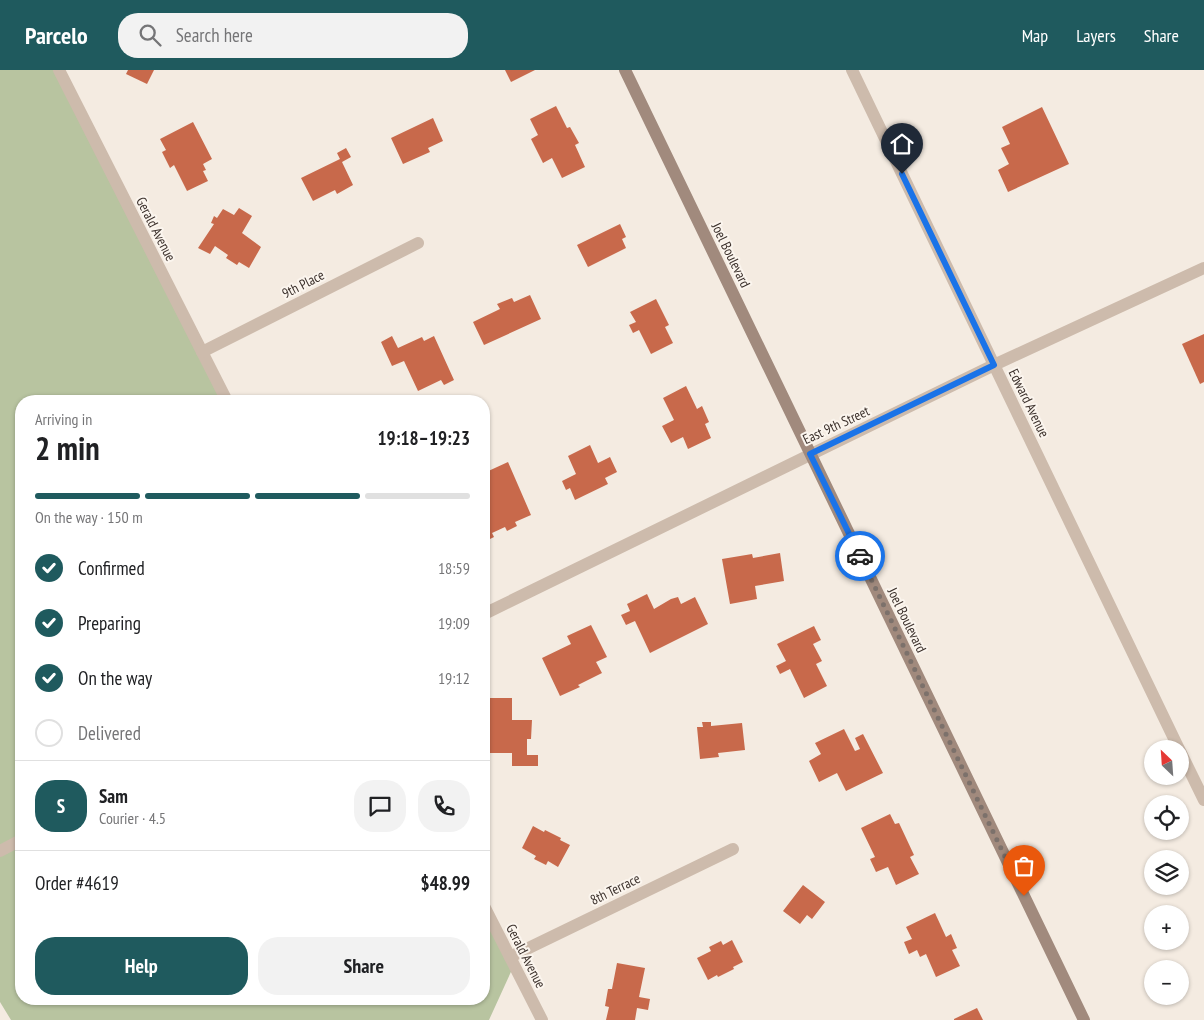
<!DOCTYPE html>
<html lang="en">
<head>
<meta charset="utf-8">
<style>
  body { margin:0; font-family:"PT Sans Narrow",sans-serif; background:#f2f2f2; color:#202124; height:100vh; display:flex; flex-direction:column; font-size:19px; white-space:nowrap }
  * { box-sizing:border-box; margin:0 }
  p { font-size:16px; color:#757577 }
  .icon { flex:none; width:28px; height:28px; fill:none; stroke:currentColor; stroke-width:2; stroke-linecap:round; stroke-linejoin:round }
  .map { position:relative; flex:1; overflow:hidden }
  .sheet { position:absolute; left:15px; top:325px; width:475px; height:610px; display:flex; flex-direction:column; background:#fff; border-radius:20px; box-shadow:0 1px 4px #0004 }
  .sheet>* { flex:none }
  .needle { width:32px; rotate:335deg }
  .controls { position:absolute; left:1144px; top:670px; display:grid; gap:10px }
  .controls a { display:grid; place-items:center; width:45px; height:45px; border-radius:50%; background:#fff; box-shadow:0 1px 4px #0004; font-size:25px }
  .pin { position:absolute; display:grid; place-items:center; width:42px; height:42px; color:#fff; margin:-51px -21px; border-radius:50% 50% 50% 0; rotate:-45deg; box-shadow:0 0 5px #0007 }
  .pin .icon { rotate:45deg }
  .courier { position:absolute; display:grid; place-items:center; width:50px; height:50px; margin:-25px; border:4px solid #1a73e8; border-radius:50%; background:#fff; color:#222; box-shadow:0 1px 6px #0007 }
  .headline em { font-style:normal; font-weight:800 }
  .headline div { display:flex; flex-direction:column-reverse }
  .headline { display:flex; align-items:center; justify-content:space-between; height:85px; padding:0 20px }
  h1 { font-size:32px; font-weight:800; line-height:38px }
  .bar { display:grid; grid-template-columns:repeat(4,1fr); gap:8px 5px; align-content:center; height:60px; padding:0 20px }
  .bar i { height:6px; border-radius:4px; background:#e0e0e0 }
  .bar .selected { background:#1f5a5e }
  .bar p { grid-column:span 4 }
  .line { display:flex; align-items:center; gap:12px; padding:0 20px; border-top:1px solid #e0e0e0 }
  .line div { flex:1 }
  .round { display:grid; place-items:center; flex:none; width:52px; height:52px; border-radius:20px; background:#f2f2f2 }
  ol { padding:0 20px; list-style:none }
  li { display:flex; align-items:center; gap:15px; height:55px }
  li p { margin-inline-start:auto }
  li .icon { padding:5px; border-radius:50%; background:#1f5a5e; color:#fff; stroke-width:4 }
  li:last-child { color:#757577 }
  li i { width:28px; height:28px; border:2px solid #e0e0e0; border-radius:50% }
  .button { display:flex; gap:10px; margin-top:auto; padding:10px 20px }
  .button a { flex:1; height:58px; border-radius:20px; background:#1f5a5e; color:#fff; font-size:20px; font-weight:800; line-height:58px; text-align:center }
  .button a+a { background:#f2f2f2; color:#202124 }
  header { display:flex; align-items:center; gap:30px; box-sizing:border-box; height:70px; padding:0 25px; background:#1f5a5e; color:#fff }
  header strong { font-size:24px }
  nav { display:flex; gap:28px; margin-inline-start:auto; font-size:18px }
  .search { width:350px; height:45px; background:#f2f2f2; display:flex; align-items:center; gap:12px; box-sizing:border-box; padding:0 18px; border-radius:20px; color:#757577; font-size:19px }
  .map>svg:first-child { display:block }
</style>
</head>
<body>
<header>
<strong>Parcelo</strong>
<div class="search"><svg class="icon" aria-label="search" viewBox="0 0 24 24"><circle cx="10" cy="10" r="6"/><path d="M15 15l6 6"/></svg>Search here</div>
<nav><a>Map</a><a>Layers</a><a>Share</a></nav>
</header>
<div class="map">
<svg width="1204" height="950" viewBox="0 0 1204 950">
  <rect width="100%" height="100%" fill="#f4ebe1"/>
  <!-- green -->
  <polygon fill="#b8c4a0" points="0,0 61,0 230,331 21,331 21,929 484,929 484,831 515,893 489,950 11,950 0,932"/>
  <!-- building -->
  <g fill="#c8694b">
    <polygon points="128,0 154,0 147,14 126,4"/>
    <polygon points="505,0 535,0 511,12"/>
    <polygon points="556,36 567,58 570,57 579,73 575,75 585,97 562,108 552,88 543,93 531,69 538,65 530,49"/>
    <polygon points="1042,37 1069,94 1008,122 998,100 1009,94 1001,78 1010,74 1002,57"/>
    <polygon points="433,48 443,71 428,78 430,82 403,94 391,68"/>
    <polygon points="193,52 212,89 203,94 206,100 203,101 208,111 187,121 174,95 170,98 162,82 166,80 160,69"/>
    <polygon points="346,78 351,87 342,92 353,115 337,124 335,120 313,131 301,108 340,89 337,83"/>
    <polygon points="239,138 252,146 242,163 261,177 249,198 239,192 237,195 226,188 228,185 215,176 210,184 198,178 214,154 211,153 214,146 217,148 223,139 234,145"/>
    <polygon points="620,154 626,167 622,169 626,178 588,197 577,175"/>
    <polygon points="530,225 541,249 484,275 473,252 500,239 497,234 512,228 514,232"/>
    <polygon points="656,229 669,255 665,257 673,273 651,284 639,260 633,263 629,255 636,252 630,242"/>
    <polygon points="1204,264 1204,312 1200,314 1182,274"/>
    <polygon points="392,266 398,278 422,267 424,271 434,266 454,310 444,315 441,310 418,321 404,291 392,296 381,272"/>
    <polygon points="686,316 697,339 702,336 709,352 705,354 711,368 688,379 683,367 671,373 662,356 674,350 663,328"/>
    <polygon points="590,375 598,393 610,387 617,402 605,408 608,414 575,430 570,418 566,420 562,411 576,404 568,386"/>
    <polygon points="508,392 531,445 515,452 517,456 507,461 505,457 492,463 494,467 484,472 484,440 490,437 484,423 484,403"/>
    <polygon points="780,483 784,511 755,516 757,529 730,534 722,489 752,484 753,488"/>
    <polygon points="647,524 654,539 671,529 678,527 681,534 695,527 708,554 650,583 635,551 626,555 621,545 630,541 627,534"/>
    <polygon points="591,555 607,587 596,592 602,603 578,615 580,617 560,626 542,588 571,574 567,566"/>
    <polygon points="814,556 821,570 813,574 822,591 816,594 827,616 804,628 790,599 780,604 776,596 786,591 777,574"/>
    <polygon points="485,628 512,628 512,650 532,650 531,669 527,669 527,685 538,685 538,696 512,696 512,683 484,683"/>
    <polygon points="702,652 711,652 711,656 742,653 745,680 718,683 719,687 700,689 697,657 703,657"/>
    <polygon points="844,659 855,681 860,679 855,668 863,664 883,703 846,721 837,703 819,712 809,691 821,684 815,673"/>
    <polygon points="890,744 895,754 899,753 914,785 910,787 919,804 896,815 888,797 876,802 870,789 875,787 861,758"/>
    <polygon points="533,756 544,762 545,760 561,768 560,770 570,775 558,797 548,791 546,795 534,789 536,786 522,778"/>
    <polygon points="803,815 825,832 812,849 807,845 800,854 783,841"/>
    <polygon points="935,843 946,867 951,864 957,878 952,880 960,896 936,907 926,884 920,887 917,880 909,884 904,872 912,869 906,857"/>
    <polygon points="732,870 743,892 733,897 734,899 718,907 717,905 708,910 697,888 711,881 709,877 721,871 723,875"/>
    <polygon points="617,893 645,898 639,927 650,929 648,940 637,938 635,950 606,950 609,937 605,936 608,919 612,919"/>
    <polygon points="977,938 983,950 954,950 954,949"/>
  </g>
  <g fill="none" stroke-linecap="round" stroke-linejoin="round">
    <!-- street -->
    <g stroke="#cdbbac" stroke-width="12">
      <polyline points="59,0 227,331"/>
      <polyline points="852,0 1179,679"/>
      <polyline points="202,282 418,173"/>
      <polyline points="484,544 994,295 1204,198"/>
      <polyline points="1180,681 1204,730"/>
      <polyline points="0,781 21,770"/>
      <polyline points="484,836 542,950"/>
      <polyline points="510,887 733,779"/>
    </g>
    <!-- secondary -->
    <polyline stroke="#a18a7d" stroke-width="12" points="625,0 1084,950"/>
  </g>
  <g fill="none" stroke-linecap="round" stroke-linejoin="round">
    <!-- done -->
    <polyline stroke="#7c716b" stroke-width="5" stroke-dasharray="0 9" points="860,486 1024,826"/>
    <!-- route -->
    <polyline stroke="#1a73e8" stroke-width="6" points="860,486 810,384 994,295 902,104"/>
  </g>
  <g text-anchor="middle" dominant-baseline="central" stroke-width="4" stroke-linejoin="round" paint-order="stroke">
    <!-- street labels -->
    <g font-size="14" fill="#3b302b" stroke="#fbf5ee">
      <text transform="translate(156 159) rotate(63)">Gerald Avenue</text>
      <text transform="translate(731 185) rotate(64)">Joel Boulevard</text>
      <text transform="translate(303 214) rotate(-27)">9th Place</text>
      <text transform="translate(1029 333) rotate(64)">Edward Avenue</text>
      <text transform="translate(836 355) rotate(-25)">East 9th Street</text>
      <text transform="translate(907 550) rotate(64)">Joel Boulevard</text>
      <text transform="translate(615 819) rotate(-26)">8th Terrace</text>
      <text transform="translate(526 886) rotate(63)">Gerald Avenue</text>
    </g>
  </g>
</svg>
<div class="controls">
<a><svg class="needle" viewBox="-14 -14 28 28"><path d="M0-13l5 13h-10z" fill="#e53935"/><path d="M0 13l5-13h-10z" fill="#757577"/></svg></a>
<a><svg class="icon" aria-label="locate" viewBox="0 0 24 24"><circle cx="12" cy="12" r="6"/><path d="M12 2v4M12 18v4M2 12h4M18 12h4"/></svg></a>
<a><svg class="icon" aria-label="layers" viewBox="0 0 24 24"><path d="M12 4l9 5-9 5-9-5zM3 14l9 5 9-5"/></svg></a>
<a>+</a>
<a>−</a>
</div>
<div class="pin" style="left:1024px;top:826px;background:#ea580c"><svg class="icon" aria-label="bag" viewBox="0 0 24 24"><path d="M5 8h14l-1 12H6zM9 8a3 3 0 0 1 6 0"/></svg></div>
<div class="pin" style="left:902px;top:104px;background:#1f2937"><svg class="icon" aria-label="home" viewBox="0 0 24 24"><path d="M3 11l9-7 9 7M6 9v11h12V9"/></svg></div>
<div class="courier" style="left:860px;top:486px"><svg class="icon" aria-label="car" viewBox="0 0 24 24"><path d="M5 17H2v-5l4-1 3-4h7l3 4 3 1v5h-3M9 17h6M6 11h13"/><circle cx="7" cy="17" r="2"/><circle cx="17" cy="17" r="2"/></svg></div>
<section class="sheet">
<div class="headline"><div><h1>2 min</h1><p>Arriving in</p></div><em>19:18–19:23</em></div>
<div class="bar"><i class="selected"></i><i class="selected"></i><i class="selected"></i><i></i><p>On the way · 150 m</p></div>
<ol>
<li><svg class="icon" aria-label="check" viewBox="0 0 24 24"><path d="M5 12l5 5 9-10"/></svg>Confirmed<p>18:59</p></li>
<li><svg class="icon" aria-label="check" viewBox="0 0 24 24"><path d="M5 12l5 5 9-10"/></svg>Preparing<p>19:09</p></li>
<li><svg class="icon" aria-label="check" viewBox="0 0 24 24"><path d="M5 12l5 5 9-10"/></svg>On the way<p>19:12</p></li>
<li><i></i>Delivered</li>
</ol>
<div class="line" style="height:90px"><b class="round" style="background:#1f5a5e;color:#fff">S</b><div><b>Sam</b><p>Courier · 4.5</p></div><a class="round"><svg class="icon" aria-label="chat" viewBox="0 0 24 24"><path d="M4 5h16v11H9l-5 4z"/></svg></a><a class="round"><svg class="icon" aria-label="phone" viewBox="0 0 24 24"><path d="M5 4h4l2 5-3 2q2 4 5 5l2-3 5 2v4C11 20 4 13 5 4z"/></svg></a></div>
<div class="line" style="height:65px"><div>Order #4619</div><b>$48.99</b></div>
<div class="button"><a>Help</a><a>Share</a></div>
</section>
</div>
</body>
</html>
